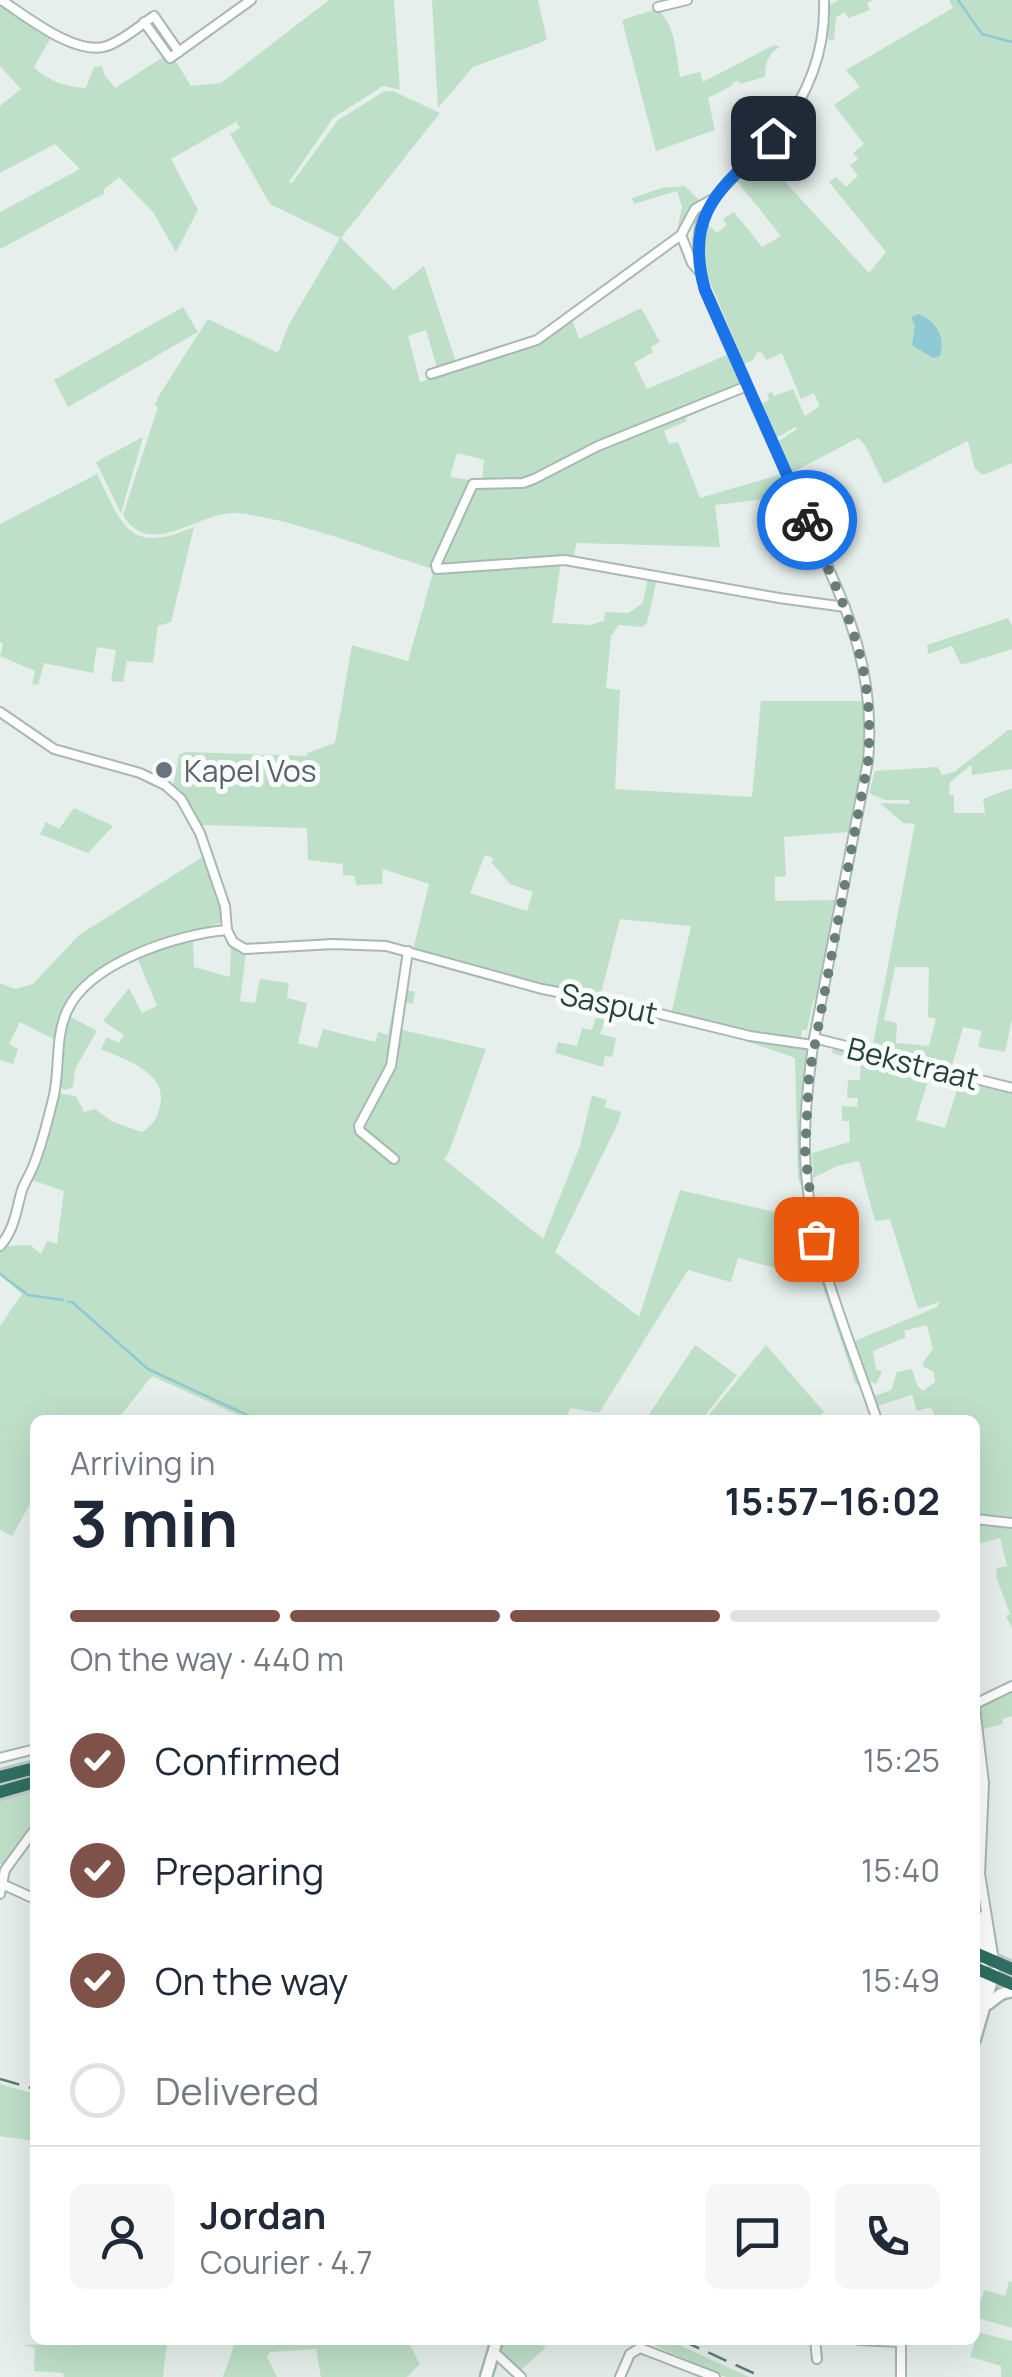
<!DOCTYPE html>
<html lang="en">
<head>
<meta charset="utf-8">
<style>
  body { margin:0; font-family:Manrope,sans-serif; background:#f6f6f7; color:#1f2937; height:100vh; display:flex; flex-direction:column; font-size:38px; white-space:nowrap }
  * { box-sizing:border-box; margin:0 }
  p { font-size:32px; color:#747a83 }
  .icon { flex:none; width:55px; height:55px; fill:none; stroke:currentColor; stroke-width:2; stroke-linecap:round; stroke-linejoin:round }
  .map { position:relative; flex:1; overflow:hidden }
  .details { position:absolute; left:30px; top:1415px; width:950px; height:930px; display:flex; flex-direction:column; background:#fff; border-radius:15px; box-shadow:0 10px 40px #0002 }
  .details>* { flex:none }
  .pin { position:absolute; display:grid; place-items:center; width:85px; height:85px; color:#fff; margin:-42px; border-radius:20px; box-shadow:0 5px 15px #0006 }
  .courier { position:absolute; display:grid; place-items:center; width:100px; height:100px; margin:-50px; border:8px solid #1a73e8; border-radius:50%; background:#fff; color:#222; box-shadow:0 2px 12px #0007 }
  .summary em { font-style:normal; font-weight:700 }
  .summary div { display:flex; flex-direction:column-reverse }
  .summary { display:flex; align-items:center; justify-content:space-between; height:170px; padding:0 40px }
  h1 { font-size:65px; font-weight:700; line-height:75px }
  .bar { display:grid; grid-template-columns:repeat(4,1fr); gap:15px 10px; align-content:center; height:120px; padding:0 40px }
  .bar i { height:12px; border-radius:8px; background:#e0e1e3 }
  .bar .selected { background:#7f5249 }
  .bar p { grid-column:span 4 }
  .line { display:flex; align-items:center; gap:25px; padding:0 40px; border-top:2px solid #e0e1e3 }
  .line div { flex:1 }
  .round { display:grid; place-items:center; flex:none; width:105px; height:105px; border-radius:15px; background:#f6f6f7 }
  ol { padding:0 40px; list-style:none }
  li { display:flex; align-items:center; gap:30px; height:110px }
  li p { margin-inline-start:auto }
  li .icon { padding:10px; border-radius:50%; background:#7f5249; color:#fff; stroke-width:4 }
  li:last-child { color:#747a83 }
  li i { width:55px; height:55px; border:5px solid #e0e1e3; border-radius:50% }
  .map>svg:first-child { display:block }
</style>
</head>
<body>
<div class="map">
<svg width="1012" height="2377" viewBox="0 0 1012 2377">
  <rect width="100%" height="100%" fill="#e6efeb"/>
  <!-- green -->
  <g fill="#bfe0c8" fill-rule="evenodd">
    <path d="M329 0H394L400 90 383 86 333 118 289 182 292 183 338 120 385 91H393L440 113 341 238 394 290 424 266 457 365 438 371 426 330 408 336 420 382 538 342 572 319 579 339 641 308 660 342 651 347 653 352 634 363 647 389 727 355 740 383 706 401 709 407 686 418 687 421 664 431 669 444 678 442 700 498 779 475 789 496 715 505 720 547 577 543 573 558 437 566 473 487 515 486 530 478 482 482 484 460 457 453 450 477 470 480 430 568C374 551 292 518 236 513 199 511 150 561 123 515L158 407 155 405 158 397 208 319 278 353 288 326 340 238 270 204 230 134 240 128 236 122 171 159 198 210 176 252 153 212 119 177 103 190 105 193 0 249V212L80 169 55 144 0 173V106L21 89 0 66V6L50 39 34 67C47 81 67 87 86 88L94 67 102 66 104 74 115 88 163 57 175 60 191 86 221 83Z"/>
    <polygon points="432,0 538,0 547,40 473,67 438,108"/>
    <polygon points="839,0 873,0 867,3 870,10 848,18 845,12 836,17 834,41 828,39 830,5"/>
    <polygon points="949,0 1012,0 1012,463 983,475 975,469 968,441 884,484 865,445 858,438 789,474 776,443 797,429 795,427 776,438 761,404 769,400 767,394 772,392 774,396 793,389 805,416 820,406 814,393 801,399 782,353 766,360 762,353 757,352 753,360 744,364 703,265 705,222 717,233 727,225 723,219 734,212 762,247 781,236 736,180 761,156 869,273 886,252 829,182 836,177 846,187 858,176 850,165 858,159 853,153 864,144 834,105 860,87 846,70 953,8"/>
    <path d="M657 9C676 24 676 56 680 77L700 72 703 82 774 45 780 47C768 53 765 64 765 77L740 84 738 81 732 83 733 85 708 98 715 130 656 151 622 20Z"/>
    <polygon points="685,186 700,201 690,209 676,235 682,207 677,191 634,204 632,198 662,188"/>
    <polygon points="183,307 198,332 68,407 54,380"/>
    <polygon points="143,437 121,513 96,462"/>
    <path d="M97 474C123 526 128 555 194 527L171 622 158 626 153 663 127 661 123 682 111 681 116 650 97 647 93 673 44 663 38 685 32 684 35 671 0 656 3 644 0 642V524Z"/>
    <path d="M558 563 560 569 552 623H557L590 625 604 621 605 612 628 613 643 603 648 577 657 579 647 623 642 627 619 625 611 636 606 688 620 690 615 789 752 797 761 701H864L863 760 850 832 784 837 786 876 775 877V901L838 900 818 1001H813L807 1030H802L801 1039 807 1040 809 1049 801 1122 804 1192 798 1179 795 1058 671 1015 691 926 620 919 600 997 542 986 413 950 429 884 383 869 382 884 356 885 355 876 343 875V864L308 860 307 828 200 825 189 803 173 787 179 755 185 752 307 756V753L335 743 352 645 408 661 433 573ZM485 855 493 858 492 863 510 884 533 892 527 911 470 893Z"/>
    <polygon points="1008,618 1012,626 1012,649 961,665 952,646 928,654 927,645"/>
    <path d="M1008 730H1012V769L972 775 971 765 950 782 949 795H954V813H985L983 799 1012 788V1019L1005 1052 978 1047 982 1031 963 1027 951 1069 933 1064 916 1120 945 1128 961 1077 1012 1091V1521L975 1517V1420H936L931 1407 917 1411 912 1395 877 1406 874 1396 891 1390 897 1372 912 1369 917 1385 923 1391 935 1382 934 1372 924 1367 923 1362 933 1349 927 1325 904 1331 906 1337 873 1351 876 1369 882 1372 876 1384 869 1381 855 1341 937 1307 939 1302 918 1309 890 1219 875 1221 859 1161 837 1166 813 1178 812 1153 850 1142 849 1121H842V1106L857 1107 858 1098H847L848 1080H860L861 1061 832 1053 834 1044 861 1051 862 1043 873 1044 915 824 903 823 880 803 910 804 909 800H884L869 793 875 771 938 767 942 775 954 772ZM895 967H929L928 1017 936 1019 929 1046 896 1043 897 1023 884 1020Z"/>
    <polygon points="74,808 113,826 88,853 40,834 46,822 59,829"/>
    <polygon points="204,856 222,909 220,923 136,951 71,1000 62,1012 57,1041 20,1022 9,1044 18,1049 13,1064 0,1060 0,983 15,989 33,984 79,935"/>
    <path d="M193 937 194 967 230 977 231 942 246 953 240 1001 255 1003 260 979 289 983 287 998 307 1003 298 1043 317 1048 323 1029 375 1042 378 1032 388 1035 399 978 405 980 403 989 415 992 413 1004 404 1002 398 1029 486 1049 449 1152 444 1159 543 1239 580 1146 592 1095 607 1100 604 1107 621 1112 619 1121 555 1252 639 1317 680 1190 809 1220 860 1382 856 1385 814 1261 806 1276 738 1258 731 1282 688 1270 599 1413 571 1408 564 1420H249L152 1376 117 1420H35V1495L12 1536 0 1530V1326L22 1294 0 1275V1252L5 1246 30 1245 41 1254 47 1241 57 1244 64 1191 32 1180 58 1093 76 1096 84 1112 95 1109 111 1121 142 1132C153 1124 157 1120 160 1106 168 1072 125 1060 101 1049L107 1037 119 1043 124 1035 103 1021 129 988 142 1013 157 1006 137 957Z"/>
    <polygon points="600,1004 610,1005 600,1034 616,1038 612,1057 605,1056 603,1067 555,1053 558,1042 577,1046 582,1028 592,1030"/>
    <polygon points="69,1016 97,1031 75,1069 73,1087 66,1090 58,1087"/>
    <polygon points="695,1345 737,1375 701,1420 646,1419"/>
    <polygon points="766,1345 824,1412 814,1420 705,1420"/>
    <polygon points="975,1520 1012,1526 1012,1628 1006,1616 1010,1614 996,1577 997,1568 1007,1566 1000,1538 975,1545"/>
    <polygon points="1012,1691 1012,1716 1002,1719 1003,1724 983,1729 979,1707"/>
    <polygon points="35,1787 35,1823 22,1837 4,1865 0,1864 0,1799"/>
    <polygon points="0,2084 35,2094 35,2141 0,2136"/>
    <polygon points="1009,2281 1012,2282 1012,2328 975,2317 975,2300 981,2301 984,2290 1005,2296"/>
    <polygon points="978,2332 1012,2341 1012,2377 1001,2377 1001,2366 970,2357"/>
    <polygon points="61,2340 167,2340 163,2377 64,2377 63,2373 34,2371 35,2348 23,2345 61,2344"/>
    <polygon points="236,2340 407,2340 420,2364 407,2377 321,2377 316,2349 270,2352 267,2357 277,2377 223,2377"/>
    <polygon points="502,2340 528,2340 546,2347 520,2371 501,2353"/>
    <polygon points="642,2340 668,2340 749,2377 726,2377"/>
  </g>
  <!-- water -->
  <path fill="#8ec9d4" d="M918 314C936 320 946 337 940 356L933 358 912 345 915 325 911 317Z"/>
  <g fill="none" stroke-linecap="round" stroke-linejoin="round">
    <!-- stream -->
    <g stroke="#8ec9d4" stroke-width="2.5">
      <polyline points="958,0 982,34 1012,42"/>
      <polyline points="0,1274 28,1295 63,1300"/>
      <polyline points="68,1302 72,1302 148,1369 258,1420"/>
    </g>
    <defs>
      <g id="street">
        <path d="M1 0C26 16 76 57 107 46 124 40 139 26 154 16L179 52"/>
        <path d="M824 0C826 50 808 97 776 135 726 192 680 201 705 290 736 363 769 434 801 507 840 596 877 659 868 761L814 1038C809 1076 804 1114 805 1153 807 1246 848 1333 877 1420"/>
        <polyline points="658,7 687,0"/>
        <polyline points="144,22 170,58 251,0"/>
        <polyline points="700,272 692,263 681,235 695,209 711,200"/>
        <polyline points="431,374 537,340 681,235"/>
        <polyline points="747,386 598,446 534,479 523,483 473,484 436,565 437,569 565,560 779,598 845,607"/>
        <polyline points="0,712 54,749 140,773 165,785 181,799 200,833 225,906 227,930 233,942 245,949 333,944 386,946 542,989 615,1003 750,1036 813,1045"/>
        <polyline points="814,1038 1012,1088"/>
        <polyline points="394,1159 360,1131 359,1126 391,1066 408,951"/>
        <path d="M0 1246C15 1229 16 1210 22 1190 25 1182 29 1176 32 1169 42 1146 48 1119 54 1095 60 1067 55 1037 67 1011 89 962 179 934 227 930"/>
        <polyline points="975,1519 1012,1523"/>
        <polyline points="975,1704 1012,1686"/>
        <polyline points="975,1708 984,1783 980,1874 994,1961"/>
        <polyline points="0,1758 35,1749"/>
        <polyline points="2,1884 35,1899"/>
        <polyline points="0,1894 5,1870 35,1829"/>
        <polyline points="984,1956 984,1915"/>
        <polyline points="815,2340 817,2359"/>
        <polyline points="859,2340 900,2342"/>
        <polyline points="494,2352 521,2377"/>
        <polyline points="620,2377 630,2354 640,2348 715,2377"/>
        <polyline points="901,2377 901,2340"/>
      </g>
      <g id="secondary">
        <polyline points="988,2004 1001,1994 1012,1991"/>
        <polyline points="979,2016 983,1968"/>
        <polyline points="975,2039 994,1973"/>
        <polyline points="486,2377 497,2340"/>
      </g>
      <g id="highway">
        <polyline points="0,1777 35,1768"/>
        <polyline points="0,1792 35,1782"/>
        <polyline points="975,1953 1012,1969"/>
        <polyline points="975,1968 1012,1984"/>
      </g>
    </defs>
    <!-- street casing -->
    <use href="#street" stroke="#a8b8b2" stroke-width="12"/>
    <!-- secondary casing -->
    <use href="#secondary" stroke="#a4bbb3" stroke-width="15"/>
    <!-- highway casing -->
    <use href="#highway" stroke="#c2cac8" stroke-width="18"/>
    <!-- street -->
    <use href="#street" stroke="#fff" stroke-width="8"/>
    <!-- secondary -->
    <use href="#secondary" stroke="#fff" stroke-width="10"/>
    <!-- highway -->
    <use href="#highway" stroke="#2f6f62" stroke-width="12"/>
    <!-- rail -->
    <g stroke="#5f7d75" stroke-width="2.5" stroke-dasharray="20 10" stroke-linecap="butt">
      <polyline points="0,2079 35,2089"/>
      <polyline points="681,2340 762,2377"/>
    </g>
  </g>
  <g fill="none" stroke-linecap="round" stroke-linejoin="round">
    <!-- done -->
    <path stroke="#687f78" stroke-width="10" stroke-dasharray="0 18" d="M807 520C844 607 876 662 868 761L809 1076 805 1153 816 1239"/>
    <!-- route -->
    <path stroke="#1a73e8" stroke-width="12" d="M773 138C722 187 683 213 705 290L807 520"/>
  </g>
  <!-- markers -->
  <circle fill="#6b7280" stroke="#f7fbf9" stroke-width="4" cx="164" cy="770" r="10"/>
  <g text-anchor="middle" dominant-baseline="central" stroke-width="10" stroke-linejoin="round" paint-order="stroke">
    <!-- worship labels -->
    <g font-size="30" fill="#5b616d" stroke="#f7fbf9" text-anchor="start">
      <text x="184" y="770">Kapel Vos</text>
    </g>
    <!-- street labels -->
    <g font-size="30" fill="#24423a" stroke="#f7fbf9">
      <text transform="translate(609 1003) rotate(12)">Sasput</text>
      <text transform="translate(913 1063) rotate(14)">Bekstraat</text>
    </g>
  </g>
</svg>
<div class="pin" style="left:816px;top:1239px;background:#ea580c"><svg class="icon" aria-label="bag" viewBox="0 0 24 24"><path d="M5 8h14l-1 12H6zM9 8a3 3 0 0 1 6 0"/></svg></div>
<div class="pin" style="left:773px;top:138px;background:#1f2937"><svg class="icon" aria-label="home" viewBox="0 0 24 24"><path d="M3 11l9-7 9 7M6 9v11h12V9"/></svg></div>
<div class="courier" style="left:807px;top:520px"><svg class="icon" aria-label="bike" viewBox="0 0 24 24"><circle cx="6" cy="16" r="4"/><circle cx="18" cy="16" r="4"/><path d="M6 16l4-8h5l3 8M10 8l3 8H6M13 5h3"/></svg></div>
<section class="details">
<div class="summary"><div><h1>3 min</h1><p>Arriving in</p></div><em>15:57–16:02</em></div>
<div class="bar"><i class="selected"></i><i class="selected"></i><i class="selected"></i><i></i><p>On the way · 440 m</p></div>
<ol>
<li><svg class="icon" aria-label="check" viewBox="0 0 24 24"><path d="M5 12l5 5 9-10"/></svg>Confirmed<p>15:25</p></li>
<li><svg class="icon" aria-label="check" viewBox="0 0 24 24"><path d="M5 12l5 5 9-10"/></svg>Preparing<p>15:40</p></li>
<li><svg class="icon" aria-label="check" viewBox="0 0 24 24"><path d="M5 12l5 5 9-10"/></svg>On the way<p>15:49</p></li>
<li><i></i>Delivered</li>
</ol>
<div class="line" style="height:180px"><a class="round"><svg class="icon" aria-label="person" viewBox="0 0 24 24"><circle cx="12" cy="8" r="4"/><path d="M4 21q1-7 8-7t8 7"/></svg></a><div><b>Jordan</b><p>Courier · 4.7</p></div><a class="round"><svg class="icon" aria-label="chat" viewBox="0 0 24 24"><path d="M4 5h16v11H9l-5 4z"/></svg></a><a class="round"><svg class="icon" aria-label="phone" viewBox="0 0 24 24"><path d="M5 4h4l2 5-3 2q2 4 5 5l2-3 5 2v4C11 20 4 13 5 4z"/></svg></a></div>
</section>
</div>
</body>
</html>
